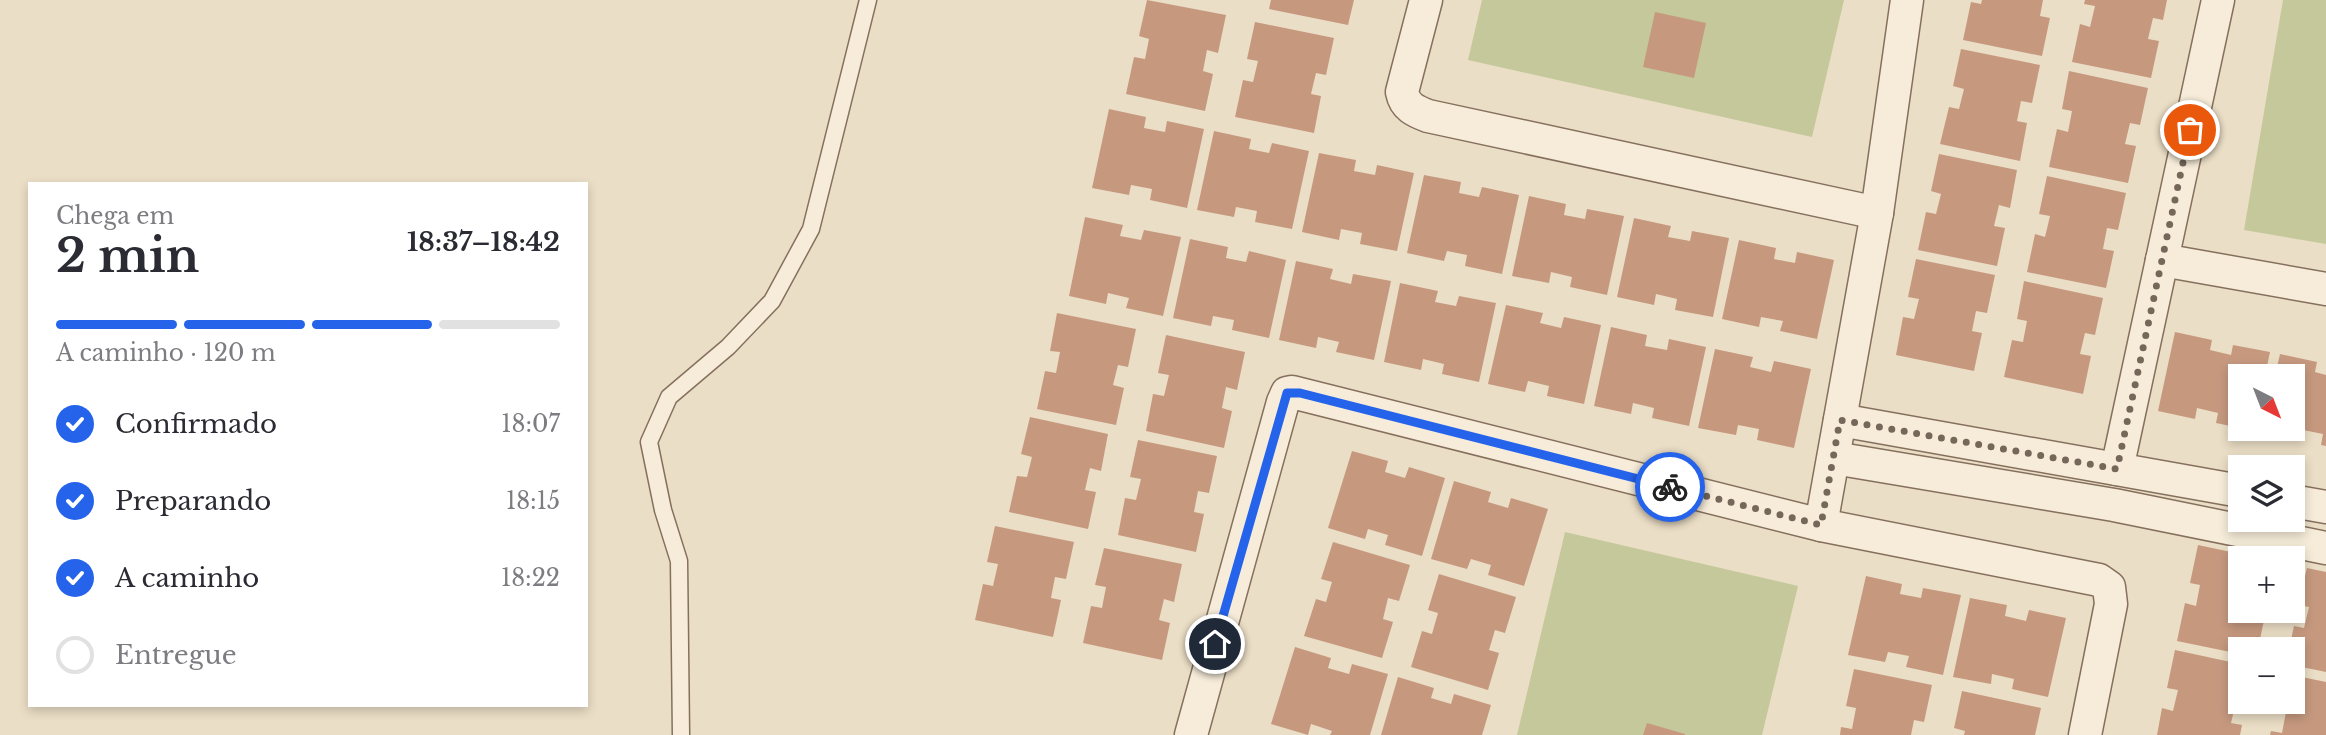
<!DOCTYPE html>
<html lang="pt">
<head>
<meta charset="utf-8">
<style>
  body { margin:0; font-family:"Libre Baskerville",serif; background:#f7f7f7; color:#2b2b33; height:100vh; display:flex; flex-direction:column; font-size:26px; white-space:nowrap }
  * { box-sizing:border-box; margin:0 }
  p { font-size:23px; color:#7c7c81 }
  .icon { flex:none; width:38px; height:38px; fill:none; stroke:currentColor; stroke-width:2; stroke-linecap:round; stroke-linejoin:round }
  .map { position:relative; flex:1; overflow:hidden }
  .details { position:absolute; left:28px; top:182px; width:560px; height:525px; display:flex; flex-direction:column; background:#fff; border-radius:0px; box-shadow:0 4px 10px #0003 }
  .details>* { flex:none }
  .needle { width:46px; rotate:138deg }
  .buttons { position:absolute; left:2228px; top:364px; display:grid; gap:14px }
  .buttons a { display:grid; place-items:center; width:77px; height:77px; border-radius:0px; background:#fff; box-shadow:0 4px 10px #0003; font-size:35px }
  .pin { position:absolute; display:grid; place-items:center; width:60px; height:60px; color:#fff; margin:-30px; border:4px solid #fff; border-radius:50%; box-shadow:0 2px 7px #0007 }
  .courier { position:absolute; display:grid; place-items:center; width:70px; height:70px; margin:-35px; border:5px solid #2563eb; border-radius:50%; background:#fff; color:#222; box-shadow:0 2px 9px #0007 }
  .summary em { font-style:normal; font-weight:700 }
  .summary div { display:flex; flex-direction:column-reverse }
  .summary { display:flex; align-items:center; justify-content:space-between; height:119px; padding:0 28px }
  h1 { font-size:46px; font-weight:700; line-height:52px }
  .bar { display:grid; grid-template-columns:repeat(4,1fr); gap:10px 7px; align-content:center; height:84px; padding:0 28px }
  .bar i { height:9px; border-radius:5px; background:#e1e1e2 }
  .bar .current { background:#2563eb }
  .bar p { grid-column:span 4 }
  ol { padding:0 28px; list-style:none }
  li { display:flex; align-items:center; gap:21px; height:77px }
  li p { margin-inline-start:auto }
  li .icon { padding:7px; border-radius:50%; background:#2563eb; color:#fff; stroke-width:4 }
  li:last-child { color:#7c7c81 }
  li i { width:38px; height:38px; border:4px solid #e1e1e2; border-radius:50% }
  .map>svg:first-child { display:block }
</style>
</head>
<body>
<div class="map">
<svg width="2326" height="735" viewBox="0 0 2326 735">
  <rect width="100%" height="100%" fill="#ebdec6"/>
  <!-- green -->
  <g fill="#c5c89b">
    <polygon points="1482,0 1844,0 1812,137 1468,60"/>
    <polygon points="2283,0 2326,0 2326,244 2244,230"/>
    <polygon points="1565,532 1798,586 1762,735 1517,735"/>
  </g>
  <!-- building -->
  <g fill="#c6997f">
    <polygon points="1147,0 1226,15 1218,53 1207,50 1203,71 1213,74 1205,111 1126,94 1134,57 1145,59 1149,39 1139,36"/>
    <polygon points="1271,0 1354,0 1348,25 1269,9"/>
    <polygon points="1982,0 2043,0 2040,16 2050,18 2042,56 1963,40 1971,2 1981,4"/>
    <polygon points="2085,0 2167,0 2163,20 2153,18 2148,39 2159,41 2151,78 2072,62 2080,24 2090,27 2095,6 2084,4"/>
    <polygon points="1655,12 1706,23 1694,78 1643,67"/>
    <polygon points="1255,22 1334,38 1326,75 1316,73 1311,94 1321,96 1314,133 1235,117 1243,80 1253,82 1258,61 1247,59"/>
    <polygon points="1961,49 2040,65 2032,103 2021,101 2017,121 2027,123 2020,161 1940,144 1949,107 1959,109 1964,89 1953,86"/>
    <polygon points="2069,71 2148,88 2140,125 2130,123 2125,144 2136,146 2128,183 2049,167 2057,129 2068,132 2072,111 2062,109"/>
    <polygon points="1109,109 1146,117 1144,128 1165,132 1167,121 1204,129 1187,208 1150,200 1152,189 1131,185 1129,195 1092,188"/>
    <polygon points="1214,131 1251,139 1249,149 1269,153 1272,143 1309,151 1292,229 1255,222 1257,211 1236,207 1234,217 1197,210"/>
    <polygon points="1319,153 1356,160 1354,171 1375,175 1377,165 1414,173 1397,251 1360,244 1362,233 1341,229 1339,240 1302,232"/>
    <polygon points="1939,154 2017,170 2010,208 1999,205 1994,226 2005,228 1997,266 1918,250 1926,212 1936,214 1941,194 1931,191"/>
    <polygon points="1424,175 1461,182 1459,193 1479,197 1482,187 1519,195 1502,274 1465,266 1467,255 1447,251 1444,261 1407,253"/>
    <polygon points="2047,176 2126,193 2118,230 2107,228 2103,249 2114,251 2106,288 2027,272 2035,234 2045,237 2050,216 2039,214"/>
    <polygon points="1529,196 1566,204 1564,215 1585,219 1587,209 1624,216 1607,295 1570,287 1572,277 1551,272 1549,283 1512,276"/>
    <polygon points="1085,217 1123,225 1120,236 1141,240 1144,230 1181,237 1163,316 1126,308 1129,298 1108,293 1106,304 1069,296"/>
    <polygon points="1634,218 1671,226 1668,237 1690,241 1692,231 1729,238 1713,317 1675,310 1677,299 1656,294 1654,305 1617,297"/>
    <polygon points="1190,239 1228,247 1226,258 1246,262 1249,251 1286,260 1269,338 1232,330 1234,320 1213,316 1211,326 1173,318"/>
    <polygon points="1739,240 1776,248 1774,259 1795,263 1797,252 1834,260 1817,339 1780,331 1783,321 1761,317 1759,327 1722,319"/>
    <polygon points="1916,259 1995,275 1987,313 1976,311 1972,331 1982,333 1974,371 1896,355 1903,317 1914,319 1919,299 1908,297"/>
    <polygon points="1296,261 1333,269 1330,279 1351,284 1353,274 1391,281 1374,360 1336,352 1339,342 1318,337 1316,348 1279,340"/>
    <polygon points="2024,281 2103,298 2095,335 2085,333 2080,354 2091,356 2083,394 2004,377 2012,340 2023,342 2027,321 2017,319"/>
    <polygon points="1400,283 1438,291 1435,302 1456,306 1459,296 1496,303 1479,382 1442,374 1444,364 1423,359 1421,370 1384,362"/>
    <polygon points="1506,305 1543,313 1540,323 1561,328 1564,317 1601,325 1584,404 1547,396 1549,386 1528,381 1525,392 1488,384"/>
    <polygon points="1057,313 1136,329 1128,367 1118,365 1113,385 1124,388 1116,425 1037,409 1045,371 1056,373 1060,352 1050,351"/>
    <polygon points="1611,327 1647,335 1645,346 1667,350 1669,339 1706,347 1689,426 1652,418 1654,408 1633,403 1631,414 1594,406"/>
    <polygon points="2175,332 2212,340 2210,350 2231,355 2233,345 2270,352 2265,376 2240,376 2240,428 2216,423 2218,413 2197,408 2195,419 2158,411"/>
    <polygon points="1166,335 1245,352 1237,390 1226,387 1222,408 1232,411 1224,448 1146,431 1153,394 1164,396 1169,375 1158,373"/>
    <polygon points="1715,349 1753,357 1750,367 1771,372 1774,361 1811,369 1794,448 1757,440 1759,429 1738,425 1736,435 1698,428"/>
    <polygon points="2280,354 2317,362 2315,372 2326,375 2326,446 2321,445 2323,434 2303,430 2300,440 2263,433 2264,429 2292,429 2292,376 2275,376"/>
    <polygon points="1030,417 1108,434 1101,471 1090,468 1085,490 1096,492 1088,529 1009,512 1017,476 1027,477 1032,457 1021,454"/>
    <polygon points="1138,440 1217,456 1209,493 1198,491 1194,512 1204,514 1196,552 1118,535 1125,498 1136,500 1141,479 1130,477"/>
    <polygon points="1352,451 1388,461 1385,472 1405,478 1409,467 1445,478 1422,556 1385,545 1388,535 1368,529 1365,539 1328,528"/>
    <polygon points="1454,481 1491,492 1488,502 1508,508 1511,498 1548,509 1524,586 1488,575 1491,565 1471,559 1467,569 1431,559"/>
    <polygon points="995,526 1074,542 1066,579 1055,577 1051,598 1061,600 1053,637 975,620 983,584 993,586 998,564 987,562"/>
    <polygon points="1333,542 1410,565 1399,601 1388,598 1383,619 1393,622 1382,658 1304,636 1316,599 1326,602 1332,582 1321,579"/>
    <polygon points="2198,545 2255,557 2240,558 2240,611 2255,611 2253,617 2264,620 2258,649 2240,649 2240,654 2177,641 2185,603 2196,606 2200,585 2190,583"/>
    <polygon points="1104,548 1182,564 1174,602 1164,599 1159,620 1170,623 1162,660 1083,643 1091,606 1102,608 1106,587 1095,585"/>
    <polygon points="2307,568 2326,572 2326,672 2292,665 2292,649 2289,649 2294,626 2304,628 2309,607 2298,605"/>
    <polygon points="1439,574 1516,597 1505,633 1495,630 1489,650 1499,653 1488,690 1411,667 1422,631 1432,634 1438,613 1428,610"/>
    <polygon points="1866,576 1902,584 1900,594 1921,598 1923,588 1961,595 1943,675 1906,667 1909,656 1888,652 1885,662 1848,655"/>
    <polygon points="1970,598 2007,605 2005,616 2026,621 2029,610 2066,618 2048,697 2012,689 2014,679 1992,674 1991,684 1953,677"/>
    <polygon points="1295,647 1331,658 1328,668 1349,674 1352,664 1388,674 1370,735 1330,735 1332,731 1311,724 1308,735 1271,724"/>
    <polygon points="2175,650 2240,664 2240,702 2236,702 2231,723 2242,725 2240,735 2157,735 2162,708 2173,711 2178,690 2167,688"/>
    <polygon points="1854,669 1932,685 1924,722 1914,720 1911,735 1840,735 1841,727 1852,729 1856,708 1846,706"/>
    <polygon points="2292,675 2326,682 2326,735 2270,735 2271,731 2282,733 2286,712 2276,710 2277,702 2292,702"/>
    <polygon points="1398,677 1434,688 1431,698 1451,704 1454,694 1491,705 1482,735 1381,735"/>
    <polygon points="1962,691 2041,708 2035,735 1964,735 1965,731 1954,728"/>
    <polygon points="1647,723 1685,734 1685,735 1643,735"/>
  </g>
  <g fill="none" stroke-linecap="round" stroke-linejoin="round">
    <defs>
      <polyline id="service" points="681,735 679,561 663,510 649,442 669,397 728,347 772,301 811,229 868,0"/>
      <g id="minor">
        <path d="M1426 0 1402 92C1405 107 1415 111 1428 116L1877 213 1907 0"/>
        <polyline points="2162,260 2326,289"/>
        <polyline points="1840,420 2240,491"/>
        <polyline points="1834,458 2114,505 2326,548"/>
        <polyline points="2117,469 2218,0"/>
        <polyline points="2292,501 2326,507"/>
        <polyline points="1821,525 1877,213"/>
        <polyline points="1191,735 1283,402 1287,393 1292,392 1821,525 2099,580 2109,587 2111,604 2085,735"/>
      </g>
    </defs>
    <!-- service casing -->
    <use href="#service" stroke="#85705d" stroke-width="19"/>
    <!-- minor casing -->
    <use href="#minor" stroke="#85705d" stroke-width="35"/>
    <!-- service -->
    <use href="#service" stroke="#f6ecd9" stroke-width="16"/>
    <!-- minor -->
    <use href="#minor" stroke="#f6ecd9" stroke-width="32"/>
  </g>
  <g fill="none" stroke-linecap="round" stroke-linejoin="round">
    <!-- done -->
    <polyline stroke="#75685a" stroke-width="7" stroke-dasharray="0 12.6" points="1670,487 1821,525 1840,420 2117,469 2190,130"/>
    <!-- route -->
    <polyline stroke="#2563eb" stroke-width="9" points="1215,644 1287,393 1300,393 1670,487"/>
  </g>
</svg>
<div class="buttons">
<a><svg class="needle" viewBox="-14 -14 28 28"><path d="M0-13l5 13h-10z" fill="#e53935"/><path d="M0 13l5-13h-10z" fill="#7c7c81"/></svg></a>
<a><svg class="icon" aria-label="layers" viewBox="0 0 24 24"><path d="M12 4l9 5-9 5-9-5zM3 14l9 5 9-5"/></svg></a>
<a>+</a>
<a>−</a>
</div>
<div class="pin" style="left:2190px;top:130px;background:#ea580c"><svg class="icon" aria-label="bag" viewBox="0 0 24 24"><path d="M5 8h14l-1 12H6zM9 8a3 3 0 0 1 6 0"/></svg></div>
<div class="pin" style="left:1215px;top:644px;background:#1f2937"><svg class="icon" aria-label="home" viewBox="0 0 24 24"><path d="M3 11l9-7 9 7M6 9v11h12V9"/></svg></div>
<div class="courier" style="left:1670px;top:487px"><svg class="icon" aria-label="bike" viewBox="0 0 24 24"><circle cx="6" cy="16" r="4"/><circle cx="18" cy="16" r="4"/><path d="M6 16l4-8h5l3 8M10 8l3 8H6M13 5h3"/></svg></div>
<section class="details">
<div class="summary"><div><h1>2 min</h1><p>Chega em</p></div><em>18:37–18:42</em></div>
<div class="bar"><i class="current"></i><i class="current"></i><i class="current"></i><i></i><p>A caminho · 120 m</p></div>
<ol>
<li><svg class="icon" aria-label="check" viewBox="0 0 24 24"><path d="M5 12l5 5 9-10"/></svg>Confirmado<p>18:07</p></li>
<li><svg class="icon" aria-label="check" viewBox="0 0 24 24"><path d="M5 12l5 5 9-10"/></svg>Preparando<p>18:15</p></li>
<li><svg class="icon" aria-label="check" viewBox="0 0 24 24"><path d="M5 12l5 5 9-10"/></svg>A caminho<p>18:22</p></li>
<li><i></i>Entregue</li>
</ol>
</section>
</div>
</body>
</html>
